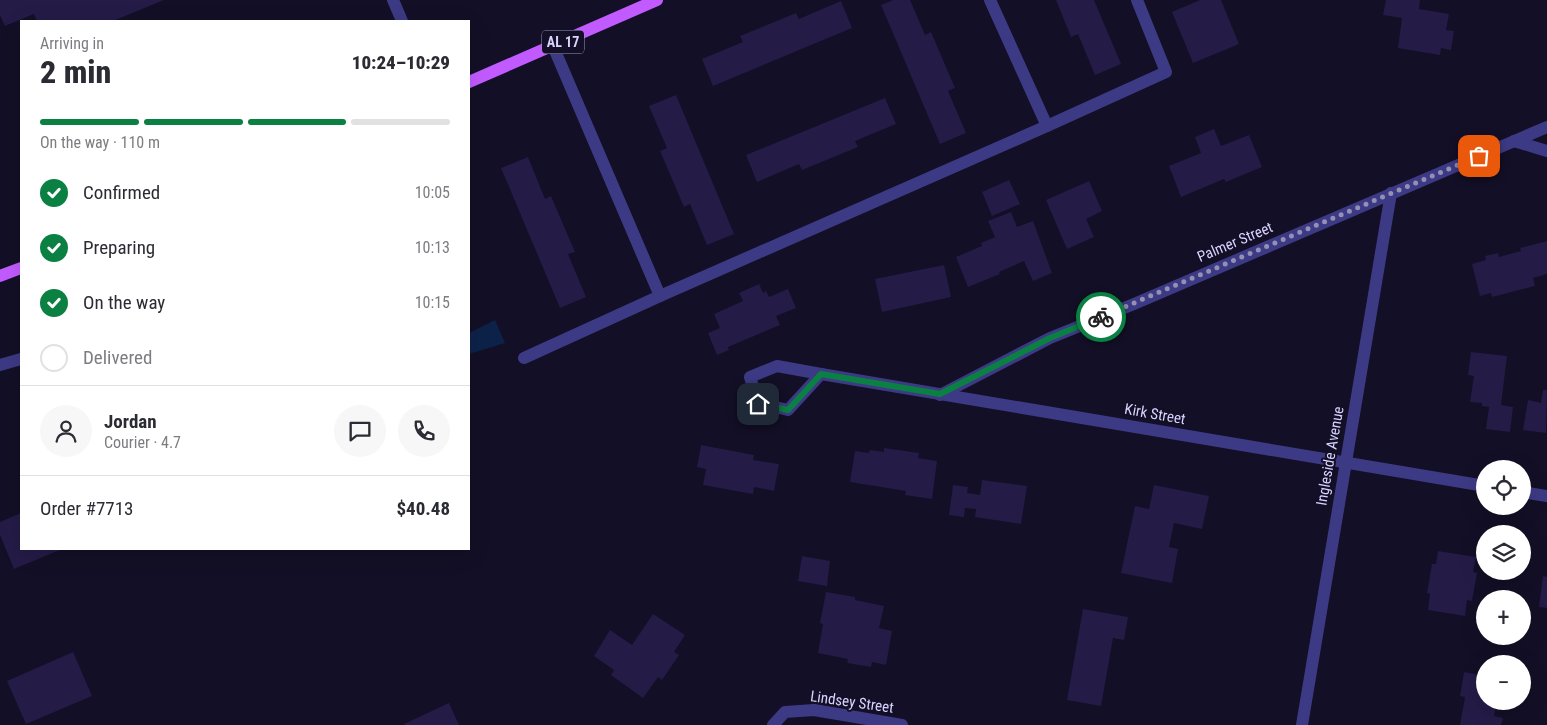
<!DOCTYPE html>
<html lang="en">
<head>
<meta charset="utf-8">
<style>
  body { margin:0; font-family:"Roboto Condensed",sans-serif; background:#f7f7f7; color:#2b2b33; height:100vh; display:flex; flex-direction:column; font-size:19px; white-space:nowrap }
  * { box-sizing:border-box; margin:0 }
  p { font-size:16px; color:#7c7c81 }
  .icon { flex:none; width:28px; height:28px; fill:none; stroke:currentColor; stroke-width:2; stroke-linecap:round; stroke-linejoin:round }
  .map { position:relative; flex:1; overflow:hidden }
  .panel { position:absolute; left:20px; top:20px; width:450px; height:530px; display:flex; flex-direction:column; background:#fff; border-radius:0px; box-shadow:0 5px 20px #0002 }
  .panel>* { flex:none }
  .tools { position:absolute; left:1476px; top:460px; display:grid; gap:10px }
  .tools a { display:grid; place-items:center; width:55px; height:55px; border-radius:50%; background:#fff; box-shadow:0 5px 20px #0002; font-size:25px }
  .pin { position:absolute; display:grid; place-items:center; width:42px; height:42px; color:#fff; margin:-21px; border-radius:10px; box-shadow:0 2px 8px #0006 }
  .courier { position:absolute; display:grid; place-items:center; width:50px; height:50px; margin:-25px; border:4px solid #0b8043; border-radius:50%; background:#fff; color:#222; box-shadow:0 1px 6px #0007 }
  .headline em { font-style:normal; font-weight:800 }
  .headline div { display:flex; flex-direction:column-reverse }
  .headline { display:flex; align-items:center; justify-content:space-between; height:85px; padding:0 20px }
  h1 { font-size:32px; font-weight:800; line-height:38px }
  .bar { display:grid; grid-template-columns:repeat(4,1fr); gap:8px 5px; align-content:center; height:60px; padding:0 20px }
  .bar i { height:6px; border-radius:4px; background:#e1e1e2 }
  .bar .on { background:#0b8043 }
  .bar p { grid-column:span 4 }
  .line { display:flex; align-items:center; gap:12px; padding:0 20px; border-top:1px solid #e1e1e2 }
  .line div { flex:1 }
  .round { display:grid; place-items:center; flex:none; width:52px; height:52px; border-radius:26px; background:#f7f7f7 }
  ol { padding:0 20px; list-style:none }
  li { display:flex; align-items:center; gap:15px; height:55px }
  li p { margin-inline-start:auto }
  li .icon { padding:5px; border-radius:50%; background:#0b8043; color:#fff; stroke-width:4 }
  li:last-child { color:#7c7c81 }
  li i { width:28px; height:28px; border:2px solid #e1e1e2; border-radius:50% }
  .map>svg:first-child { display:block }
</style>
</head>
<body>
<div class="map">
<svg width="1547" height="725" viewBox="0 0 1547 725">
  <rect width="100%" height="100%" fill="#130f26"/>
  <!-- water -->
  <polygon fill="#0c2248" points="495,320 505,343 469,354 469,333"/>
  <!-- building -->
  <g fill="#241b47">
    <polygon points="0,0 164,0 113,21 37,21 34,14 5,26 0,15"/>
    <polygon points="893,0 910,0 925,35 931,32 955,88 948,91 966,133 940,144 881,5"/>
    <polygon points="1056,0 1094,0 1121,64 1095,75 1078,34 1071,37"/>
    <polygon points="1200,0 1221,0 1239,44 1193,63 1172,12"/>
    <polygon points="1386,0 1420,0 1419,9 1449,14 1446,30 1454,31 1451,50 1441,48 1440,55 1398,48 1402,18 1383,15"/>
    <polygon points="841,1 852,28 713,86 702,59 743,42 740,36 796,13 799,19"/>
    <polygon points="676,95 734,234 707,245 690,204 684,207 660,151 667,148 649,106"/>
    <polygon points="885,98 896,124 855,141 858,147 802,170 799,164 757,182 746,155"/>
    <polygon points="1214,129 1221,146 1249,135 1262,167 1226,182 1224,179 1181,197 1169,166 1201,153 1195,137"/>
    <polygon points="528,157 545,199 551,196 575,252 568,254 586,297 560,308 501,168"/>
    <polygon points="1009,180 1020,204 992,216 982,192"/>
    <polygon points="1089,181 1102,211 1086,219 1094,237 1067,249 1046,200"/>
    <polygon points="1011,212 1017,227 1033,221 1052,273 1033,281 1024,261 999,272 1000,274 968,287 956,257 982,246 981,243 995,237 988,221"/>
    <polygon points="1547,241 1547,274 1533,278 1535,286 1492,297 1491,293 1480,296 1472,264 1486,260 1485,256 1498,253 1499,257 1521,251 1520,248"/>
    <polygon points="944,265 951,297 882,312 875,279"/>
    <polygon points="759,284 763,293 766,291 769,297 788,289 796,308 776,316 780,325 728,347 729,350 717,355 708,333 720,328 714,314 743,301 739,293"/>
    <polygon points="1471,352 1507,356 1501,405 1513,407 1510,432 1486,429 1489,407 1482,406 1482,403 1470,402 1474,376 1468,375"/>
    <polygon points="1543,390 1547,390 1546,433 1523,430 1528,400 1541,403"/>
    <polygon points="701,445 754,455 753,460 779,464 774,491 754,487 753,494 703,485 706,469 697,467"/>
    <polygon points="884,448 919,453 918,458 937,461 932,499 905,495 906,491 850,482 855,451 869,453 870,450 884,452"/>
    <polygon points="982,480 1027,486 1021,524 975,517 976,509 965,508 964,517 949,515 953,485 968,487 967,493 980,495"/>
    <polygon points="1154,485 1209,496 1202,529 1174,523 1169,547 1178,549 1172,583 1121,573 1135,506 1149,509"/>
    <polygon points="21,513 21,549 62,549 14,569 0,535 0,522"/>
    <polygon points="1438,551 1476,557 1473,572 1477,573 1472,601 1467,600 1465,616 1428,610 1430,594 1427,593 1432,564 1436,564"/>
    <polygon points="802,556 830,561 827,586 798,581"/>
    <polygon points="1543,576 1547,577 1547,608 1539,607"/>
    <polygon points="826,592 855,597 855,600 884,606 879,628 892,631 886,665 872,662 871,667 847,663 848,659 818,653 823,624 820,623"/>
    <polygon points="1083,609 1128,617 1124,640 1113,638 1101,706 1067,700"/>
    <polygon points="653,614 685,635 674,652 679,655 662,680 658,677 643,698 611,675 614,670 594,656 610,630 632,645"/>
    <polygon points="73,652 92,696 26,724 7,681"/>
    <polygon points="1464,672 1485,676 1485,701 1497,701 1494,716 1503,718 1501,725 1460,725 1465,697 1460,696"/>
    <polygon points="449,703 459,725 405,725 404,724"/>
  </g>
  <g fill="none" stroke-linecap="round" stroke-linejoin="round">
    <!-- lane -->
    <g stroke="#3d3a85" stroke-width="12">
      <polyline points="1047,126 1166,72 1137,0"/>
      <polyline points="660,296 1047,126 990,0"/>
      <polyline points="524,358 660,296 553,46"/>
      <polyline points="0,365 21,359"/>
    </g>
    <!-- street -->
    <g stroke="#3d3a85" stroke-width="12">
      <polyline points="393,0 402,21"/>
      <polyline points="1514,141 1547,151"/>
      <polygon points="777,366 821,374 788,410 758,403 750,377"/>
      <polyline points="821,374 1485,486"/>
      <polyline points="940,395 1050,338 1134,304 1547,127"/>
      <polyline points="1522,492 1547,496"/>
      <polyline points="773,725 785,712 814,710 902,725"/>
      <polyline points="1302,725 1391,193"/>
    </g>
    <!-- primary -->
    <g stroke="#c25bff" stroke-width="12">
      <polyline points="469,82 657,0"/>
      <polyline points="0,276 21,268"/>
    </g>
  </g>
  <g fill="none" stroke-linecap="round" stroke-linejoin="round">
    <!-- done -->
    <polyline stroke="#948fb3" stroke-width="5" stroke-dasharray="0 9" points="1101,317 1479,156"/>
    <!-- route -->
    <polyline stroke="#0b8043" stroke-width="6" points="758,404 788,410 821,374 940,394 1050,338 1101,317"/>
  </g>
  <g text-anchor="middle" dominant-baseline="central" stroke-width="4" stroke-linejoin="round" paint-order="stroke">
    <!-- shield labels -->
    <rect fill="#130f26" stroke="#9e99be" stroke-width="1" x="542" y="30.5" width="42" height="23" rx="4"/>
    <g font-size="14" font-weight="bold" fill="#d9d4ff">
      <text x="563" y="42">AL 17</text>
    </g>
    <!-- street labels -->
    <g font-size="15" fill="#d9d4ff" stroke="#130f26">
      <text transform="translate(1235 242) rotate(-23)">Palmer Street</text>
      <text transform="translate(1155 414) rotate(10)">Kirk Street</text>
      <text transform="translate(1330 456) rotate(-80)">Ingleside Avenue</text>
      <text transform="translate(852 702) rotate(8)">Lindsey Street</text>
    </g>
  </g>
</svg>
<div class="tools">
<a><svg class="icon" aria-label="locate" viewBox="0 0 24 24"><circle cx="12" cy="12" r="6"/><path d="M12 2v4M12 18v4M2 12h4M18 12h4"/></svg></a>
<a><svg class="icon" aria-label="layers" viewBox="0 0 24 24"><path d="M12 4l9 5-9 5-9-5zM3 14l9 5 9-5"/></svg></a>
<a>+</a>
<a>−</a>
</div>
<div class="pin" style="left:1479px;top:156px;background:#ea580c"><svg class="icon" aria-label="bag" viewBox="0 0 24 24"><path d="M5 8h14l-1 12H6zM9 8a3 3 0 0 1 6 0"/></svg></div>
<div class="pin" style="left:758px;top:404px;background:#1f2937"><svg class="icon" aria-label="home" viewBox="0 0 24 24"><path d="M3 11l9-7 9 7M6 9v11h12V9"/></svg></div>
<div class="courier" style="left:1101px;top:317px"><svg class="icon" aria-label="bike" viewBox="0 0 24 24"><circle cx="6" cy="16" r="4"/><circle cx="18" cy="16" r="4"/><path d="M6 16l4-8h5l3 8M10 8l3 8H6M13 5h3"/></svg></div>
<section class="panel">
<div class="headline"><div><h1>2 min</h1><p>Arriving in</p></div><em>10:24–10:29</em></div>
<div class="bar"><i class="on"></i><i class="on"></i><i class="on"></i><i></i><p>On the way · 110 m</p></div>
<ol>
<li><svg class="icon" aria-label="check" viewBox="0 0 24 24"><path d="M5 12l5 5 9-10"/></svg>Confirmed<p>10:05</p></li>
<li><svg class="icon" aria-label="check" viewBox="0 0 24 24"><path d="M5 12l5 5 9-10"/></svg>Preparing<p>10:13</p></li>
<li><svg class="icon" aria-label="check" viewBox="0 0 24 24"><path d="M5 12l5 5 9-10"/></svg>On the way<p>10:15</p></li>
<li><i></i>Delivered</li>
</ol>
<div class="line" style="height:90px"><a class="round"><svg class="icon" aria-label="person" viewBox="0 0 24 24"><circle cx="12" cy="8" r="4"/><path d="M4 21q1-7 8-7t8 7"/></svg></a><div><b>Jordan</b><p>Courier · 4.7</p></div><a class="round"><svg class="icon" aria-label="chat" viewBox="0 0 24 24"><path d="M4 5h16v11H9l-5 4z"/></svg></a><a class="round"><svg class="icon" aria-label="phone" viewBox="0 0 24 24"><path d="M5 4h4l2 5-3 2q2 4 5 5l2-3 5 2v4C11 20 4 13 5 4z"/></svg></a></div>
<div class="line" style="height:65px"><div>Order #7713</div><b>$40.48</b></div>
</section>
</div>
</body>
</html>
